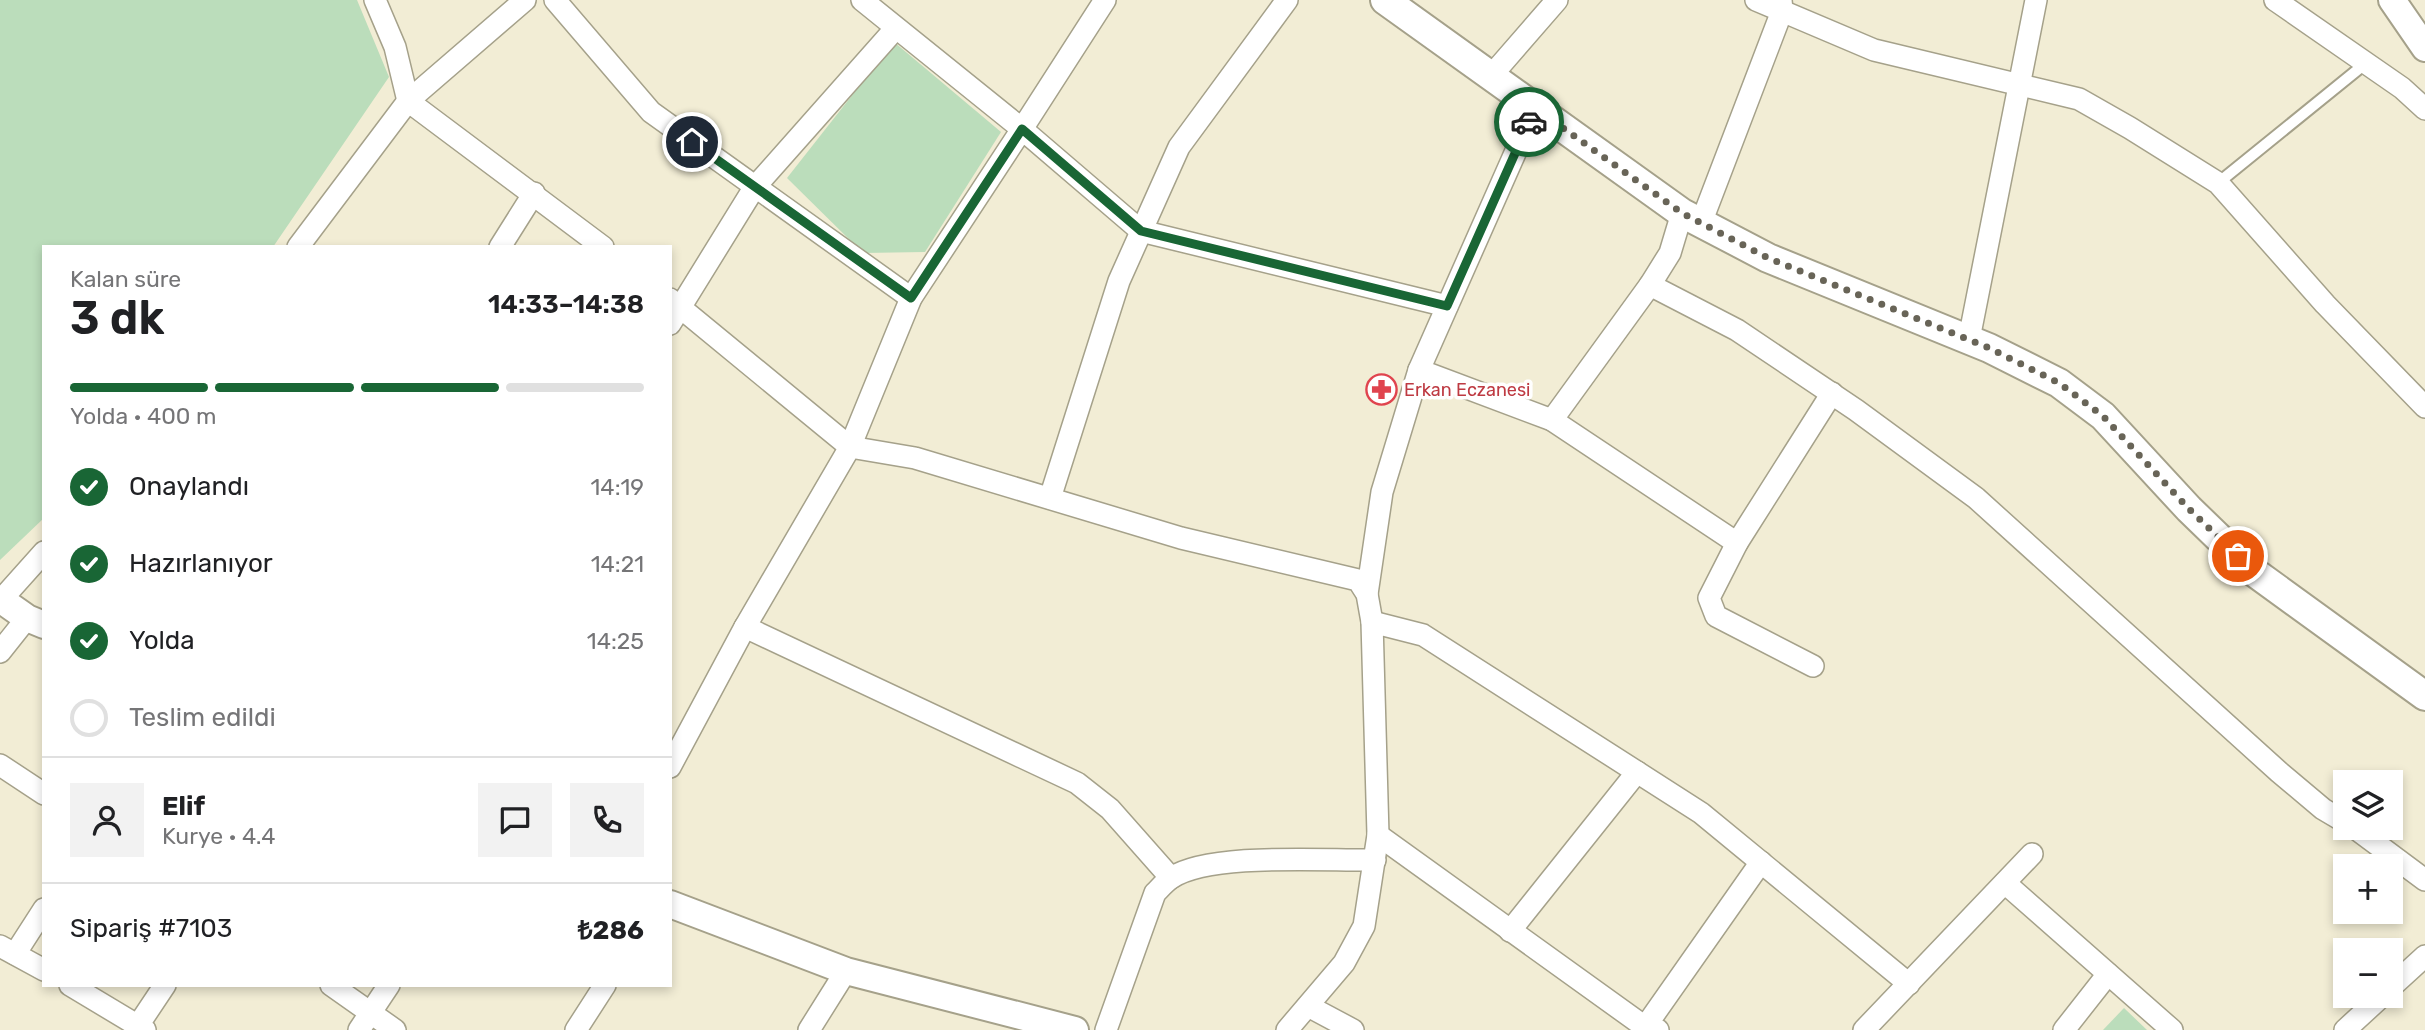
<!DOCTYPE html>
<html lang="tr">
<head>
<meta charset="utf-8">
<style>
  body { margin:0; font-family:Rubik,sans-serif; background:#f2f2f2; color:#202124; height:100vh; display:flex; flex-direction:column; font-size:26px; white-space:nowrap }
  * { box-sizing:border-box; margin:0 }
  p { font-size:23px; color:#757577 }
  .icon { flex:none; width:38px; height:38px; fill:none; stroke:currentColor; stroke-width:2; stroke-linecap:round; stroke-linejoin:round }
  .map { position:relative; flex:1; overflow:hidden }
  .sheet { position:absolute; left:42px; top:245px; width:630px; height:742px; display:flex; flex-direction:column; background:#fff; border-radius:0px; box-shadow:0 4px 10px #0003 }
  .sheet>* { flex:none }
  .buttons { position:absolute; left:2333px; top:770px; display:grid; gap:14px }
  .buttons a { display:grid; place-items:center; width:70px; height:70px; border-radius:0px; background:#fff; box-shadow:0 4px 10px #0003; font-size:35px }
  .pin { position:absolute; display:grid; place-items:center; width:60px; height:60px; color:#fff; margin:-30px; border:4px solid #fff; border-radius:50%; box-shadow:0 2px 7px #0007 }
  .courier { position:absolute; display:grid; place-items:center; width:70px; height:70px; margin:-35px; border:5px solid #196635; border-radius:50%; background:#fff; color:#222; box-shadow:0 2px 9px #0007 }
  .overview em { font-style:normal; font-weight:600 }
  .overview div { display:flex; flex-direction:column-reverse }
  .overview { display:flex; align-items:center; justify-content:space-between; height:119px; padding:0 28px }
  h1 { font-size:46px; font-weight:600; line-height:52px }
  .bar { display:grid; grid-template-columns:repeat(4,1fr); gap:10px 7px; align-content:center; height:84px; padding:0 28px }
  .bar i { height:9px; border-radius:5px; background:#e0e0e0 }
  .bar .current { background:#196635 }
  .bar p { grid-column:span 4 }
  .line { display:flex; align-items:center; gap:18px; padding:0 28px; border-top:2px solid #e0e0e0 }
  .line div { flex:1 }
  .round { display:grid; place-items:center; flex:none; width:74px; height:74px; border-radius:0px; background:#f2f2f2 }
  ol { padding:0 28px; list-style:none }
  li { display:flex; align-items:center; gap:21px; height:77px }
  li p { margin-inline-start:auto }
  li .icon { padding:7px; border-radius:50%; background:#196635; color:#fff; stroke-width:4 }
  li:last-child { color:#757577 }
  li i { width:38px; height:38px; border:4px solid #e0e0e0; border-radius:50% }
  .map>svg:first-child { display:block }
</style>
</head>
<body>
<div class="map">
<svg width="2425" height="1030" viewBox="0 0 2425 1030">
  <rect width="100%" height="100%" fill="#f2edd5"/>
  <!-- green -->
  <g fill="#bdb">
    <polygon points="0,0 357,0 389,77 273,247 44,247 44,518 0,560"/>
    <polygon points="894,42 1001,132 925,252 863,253 787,178"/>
    <polygon points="2124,1008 2147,1030 2103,1030"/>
  </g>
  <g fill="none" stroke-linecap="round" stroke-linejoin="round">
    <defs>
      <polyline id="service" points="2218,183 2366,63"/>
      <g id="minor">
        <polyline points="375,0 395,47 408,101 603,247"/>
        <polyline points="555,0 651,112 911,298"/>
        <polyline points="862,0 1022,129 1105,0"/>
        <polyline points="1756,0 1874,50 2079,99 2130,128 2218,183 2325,304 2425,407"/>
        <polyline points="2275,0 2402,88 2425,109"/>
        <polyline points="1491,76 1557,0"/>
        <polyline points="1701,223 1782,11 1781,0"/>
        <polyline points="298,247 408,101 525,0"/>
        <polyline points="500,247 534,193"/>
        <polyline points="1650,285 1737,330 1856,410 1976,498 2279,772 2323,809 2345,822"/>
        <polyline points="670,299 850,447 911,298 1022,129 1141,231 1447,306"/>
        <polyline points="670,324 754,188 895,29"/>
        <polyline points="1969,339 2036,0"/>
        <polyline points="1419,370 1552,420 1737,543"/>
        <polyline points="1552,420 1650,285 1670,253 1682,213"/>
        <polyline points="1050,498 1119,281 1179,147 1287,0"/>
        <polyline points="1367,594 1382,492 1419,370 1535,108"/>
        <polyline points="1,600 44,552"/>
        <polyline points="745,627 1077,783 1110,809 1171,878"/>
        <polyline points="0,652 27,618"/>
        <polyline points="1813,666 1716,616 1709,598 1737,543 1832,393"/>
        <polyline points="0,765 44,794"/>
        <polyline points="670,767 745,627 850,447 915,458 1181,538 1358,580 1367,594 1372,622"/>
        <polyline points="2355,828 2425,880"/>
        <polyline points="1378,835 1645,1027 1658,1030"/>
        <polyline points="2005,883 2172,1030"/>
        <polyline points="1510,931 1637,772"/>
        <polyline points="0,946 44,970"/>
        <polyline points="15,954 44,909"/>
        <polyline points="70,985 145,1030"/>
        <polyline points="331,985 395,1030"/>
        <polyline points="2390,988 2425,956"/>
        <polyline points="1308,1006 1353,1030"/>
        <polyline points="135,1030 165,985"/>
        <polyline points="359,1030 389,985"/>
        <polyline points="576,1030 605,985"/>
        <polyline points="809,1030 846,971"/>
        <path d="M1106 1030 1155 893C1160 888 1165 882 1171 878 1210 852 1326 861 1375 860"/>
        <polyline points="1287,1030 1344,963 1364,926 1378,835 1372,622 1423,635 1701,813 1909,984"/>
        <polyline points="1643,1030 1761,862"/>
        <polyline points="1864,1030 2032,854"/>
        <polyline points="2064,1030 2108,974"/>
        <polyline points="2345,1030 2382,996"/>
      </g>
      <g id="tertiary">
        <polyline points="2392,0 2425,48"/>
        <polyline points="0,599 27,618 44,625"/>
        <polyline points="670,904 846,971 1075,1030"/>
      </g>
      <polyline id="secondary" points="1385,0 1682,213 1768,258 1989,348 2059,383 2103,416 2189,509 2254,572 2425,696"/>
    </defs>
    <!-- service casing -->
    <use href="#service" stroke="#a5a18a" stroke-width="14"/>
    <!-- minor casing -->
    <use href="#minor" stroke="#a5a18a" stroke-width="24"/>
    <!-- tertiary casing -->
    <use href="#tertiary" stroke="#a5a18a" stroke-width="30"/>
    <!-- secondary casing -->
    <use href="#secondary" stroke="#a5a18a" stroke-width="32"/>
    <!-- service -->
    <use href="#service" stroke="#fff" stroke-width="10"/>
    <!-- minor -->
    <use href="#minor" stroke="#fff" stroke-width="21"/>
    <!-- tertiary -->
    <use href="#tertiary" stroke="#fff" stroke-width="26"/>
    <!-- secondary -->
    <use href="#secondary" stroke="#fff" stroke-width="28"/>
  </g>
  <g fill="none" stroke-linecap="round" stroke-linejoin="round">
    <!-- done -->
    <polyline stroke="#686457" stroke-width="7" stroke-dasharray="0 12.6" points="1529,122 1535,108 1682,213 1768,258 1989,348 2059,383 2103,416 2189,509 2238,556"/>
    <!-- route -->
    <polyline stroke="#196635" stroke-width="9" points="692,142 911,298 1022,129 1141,231 1447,306 1529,122"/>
  </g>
  <!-- icons -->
  <defs>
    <symbol id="pharmacy-ring" viewBox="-11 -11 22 22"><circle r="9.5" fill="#fff" stroke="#e0444e" stroke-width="1.5"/><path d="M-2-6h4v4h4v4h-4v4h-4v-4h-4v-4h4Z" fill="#e0444e"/></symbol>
  </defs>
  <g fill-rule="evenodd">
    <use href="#pharmacy-ring" x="1364" y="372" width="35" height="35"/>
  </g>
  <g text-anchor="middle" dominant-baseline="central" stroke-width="7" stroke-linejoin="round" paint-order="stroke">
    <!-- health labels -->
    <g font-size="18" fill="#be3a42" stroke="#fff" text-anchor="start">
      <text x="1404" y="390">Erkan Eczanesi</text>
    </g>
  </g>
</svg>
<div class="buttons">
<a><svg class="icon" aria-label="layers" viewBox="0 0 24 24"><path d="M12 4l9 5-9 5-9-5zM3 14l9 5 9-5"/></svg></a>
<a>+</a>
<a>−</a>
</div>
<div class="pin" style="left:2238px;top:556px;background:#ea580c"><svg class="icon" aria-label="bag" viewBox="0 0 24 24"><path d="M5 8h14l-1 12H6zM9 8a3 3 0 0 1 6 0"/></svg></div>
<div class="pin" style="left:692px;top:142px;background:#1f2937"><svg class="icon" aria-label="home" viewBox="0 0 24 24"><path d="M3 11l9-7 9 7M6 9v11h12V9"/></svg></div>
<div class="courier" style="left:1529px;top:122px"><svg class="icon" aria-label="car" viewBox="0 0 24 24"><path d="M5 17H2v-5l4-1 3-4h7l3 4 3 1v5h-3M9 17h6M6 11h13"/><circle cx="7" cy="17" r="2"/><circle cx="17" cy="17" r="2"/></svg></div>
<section class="sheet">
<div class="overview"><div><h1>3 dk</h1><p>Kalan süre</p></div><em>14:33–14:38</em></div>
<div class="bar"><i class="current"></i><i class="current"></i><i class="current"></i><i></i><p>Yolda · 400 m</p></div>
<ol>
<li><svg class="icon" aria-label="check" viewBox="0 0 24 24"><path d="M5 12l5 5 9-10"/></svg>Onaylandı<p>14:19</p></li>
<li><svg class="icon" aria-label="check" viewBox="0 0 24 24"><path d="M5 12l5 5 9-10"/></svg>Hazırlanıyor<p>14:21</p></li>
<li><svg class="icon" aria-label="check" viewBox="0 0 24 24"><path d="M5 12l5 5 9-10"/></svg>Yolda<p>14:25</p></li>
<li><i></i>Teslim edildi</li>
</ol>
<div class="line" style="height:126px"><a class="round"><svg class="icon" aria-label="person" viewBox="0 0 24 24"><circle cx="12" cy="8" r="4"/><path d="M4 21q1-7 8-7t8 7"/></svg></a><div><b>Elif</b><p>Kurye · 4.4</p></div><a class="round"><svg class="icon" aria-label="chat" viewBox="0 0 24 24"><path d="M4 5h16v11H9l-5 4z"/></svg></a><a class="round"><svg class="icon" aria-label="phone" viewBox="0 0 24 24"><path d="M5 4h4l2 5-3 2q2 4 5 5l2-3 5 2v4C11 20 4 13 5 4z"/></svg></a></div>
<div class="line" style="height:91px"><div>Sipariş #7103</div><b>₺286</b></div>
</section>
</div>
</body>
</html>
